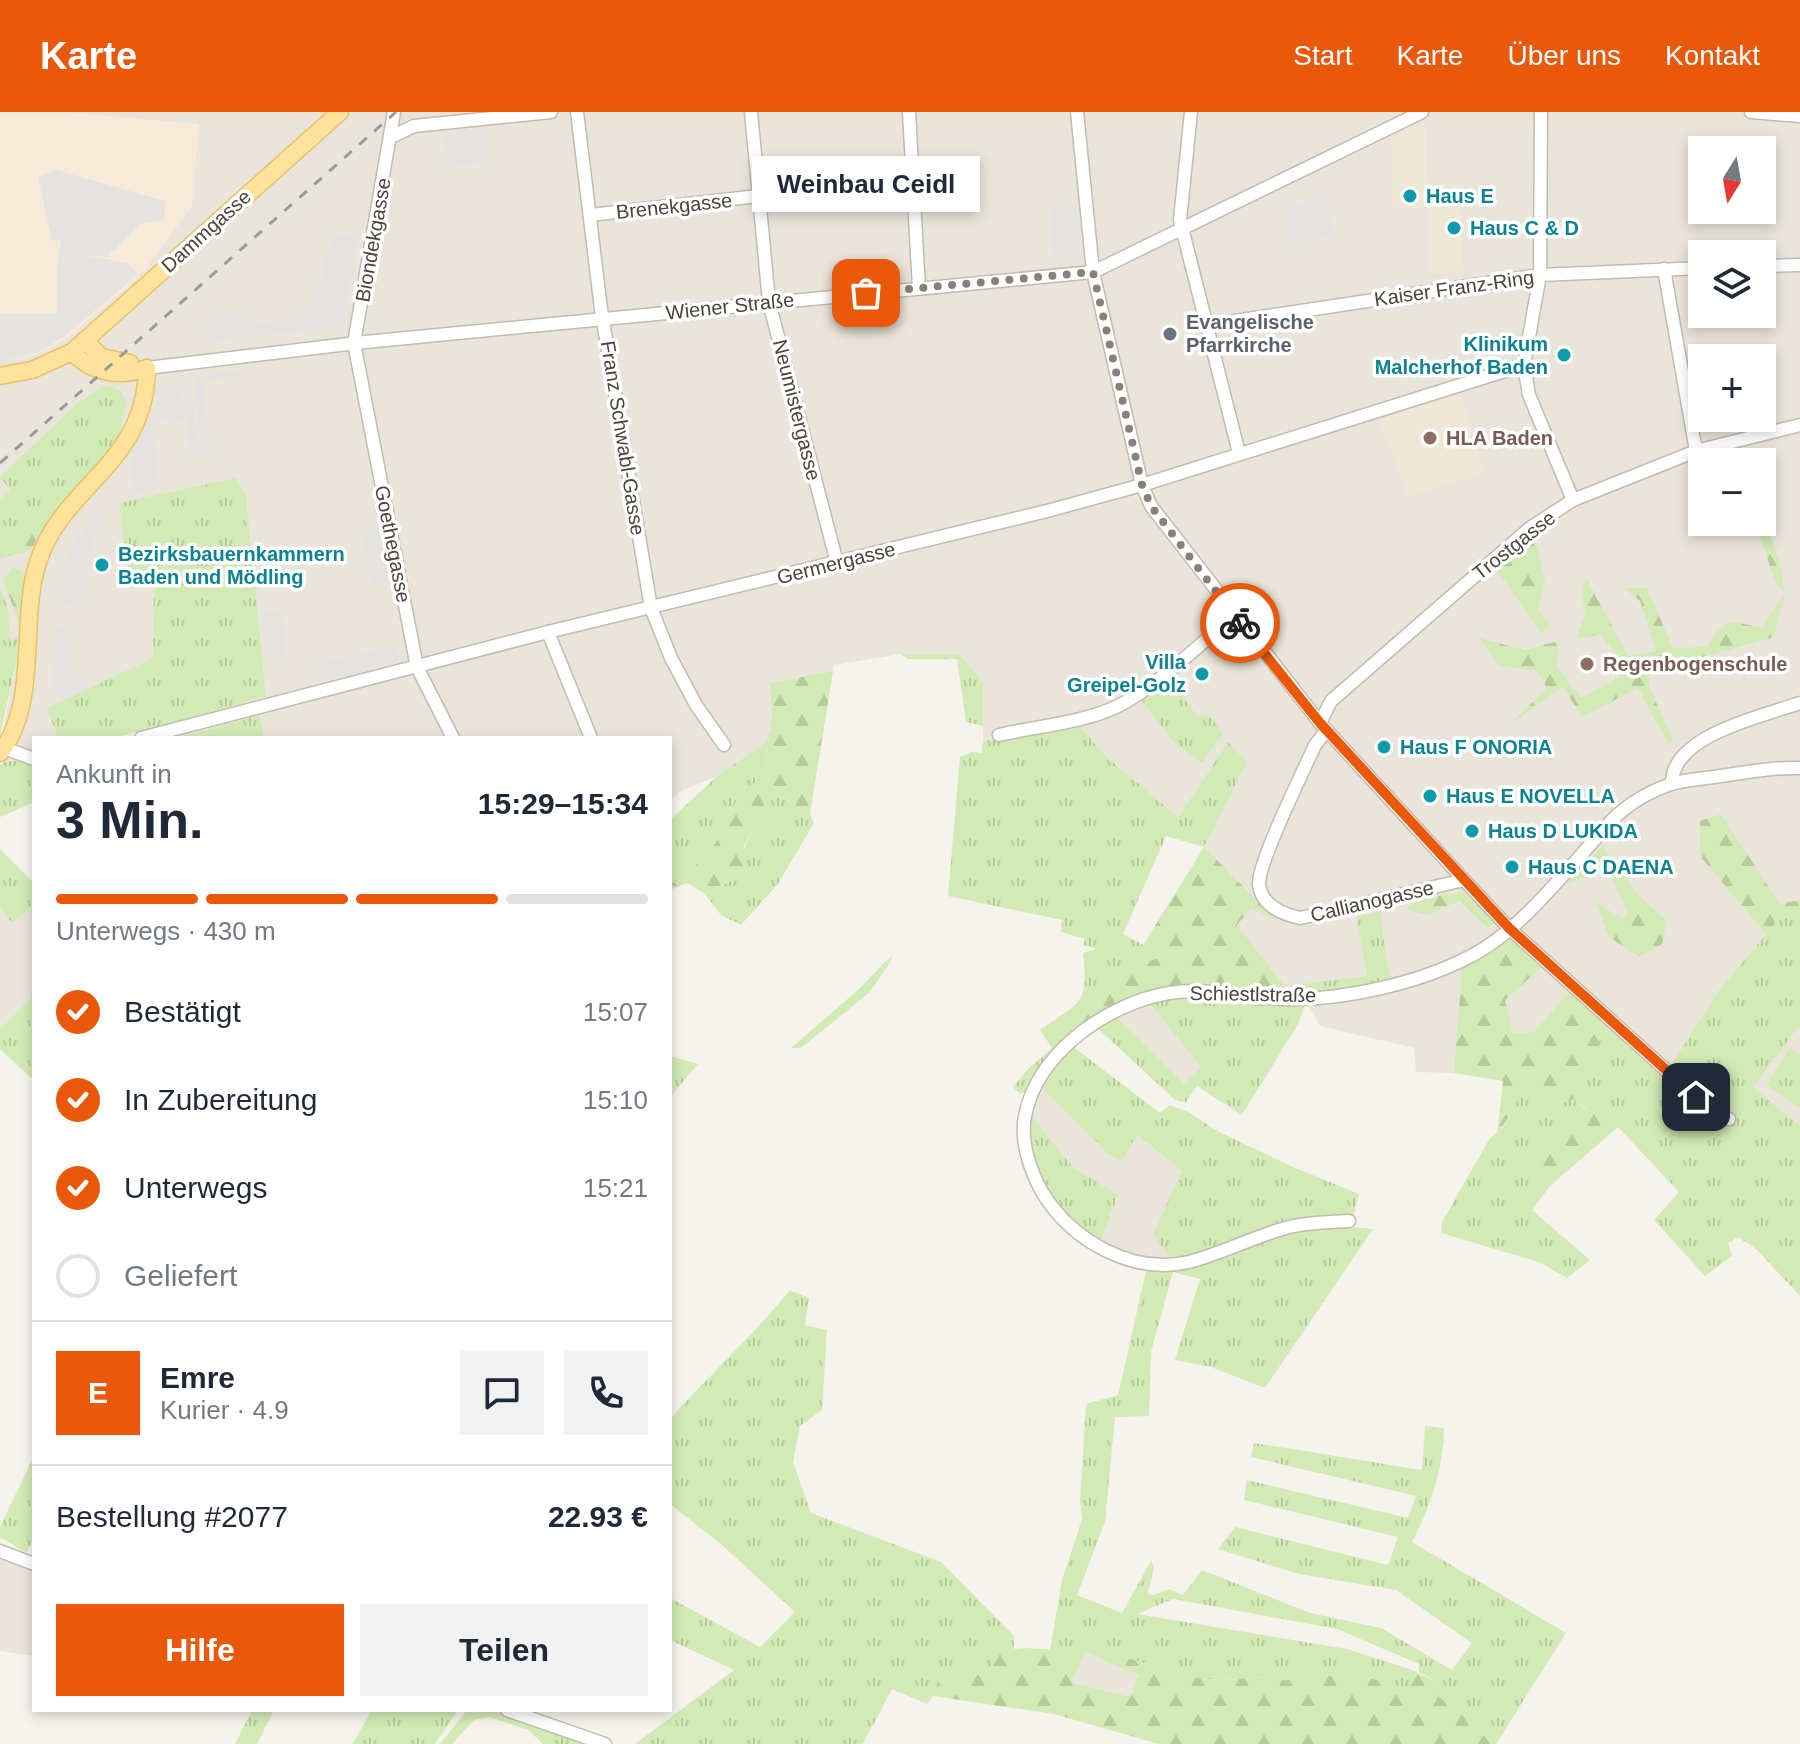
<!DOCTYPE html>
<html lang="de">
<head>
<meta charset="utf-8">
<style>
  body { margin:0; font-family:Helvetica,sans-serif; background:#f2f2f3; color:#1f2937; height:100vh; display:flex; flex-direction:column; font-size:30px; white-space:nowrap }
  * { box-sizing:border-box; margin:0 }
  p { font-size:26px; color:#747a83 }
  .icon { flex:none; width:44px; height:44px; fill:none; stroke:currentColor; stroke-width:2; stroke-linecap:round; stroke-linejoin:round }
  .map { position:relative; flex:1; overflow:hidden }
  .side { position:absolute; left:32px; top:624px; width:640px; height:976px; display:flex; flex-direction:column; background:#fff; border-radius:0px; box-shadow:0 4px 12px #0003 }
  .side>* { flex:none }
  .needle { width:52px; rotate:191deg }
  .controls { position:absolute; left:1688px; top:24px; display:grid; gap:16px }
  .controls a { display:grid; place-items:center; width:88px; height:88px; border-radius:0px; background:#fff; box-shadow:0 4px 12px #0003; font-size:40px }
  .pin { position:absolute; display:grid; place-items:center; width:68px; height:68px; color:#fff; margin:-34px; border-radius:16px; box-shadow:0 4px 12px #0006 }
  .courier { position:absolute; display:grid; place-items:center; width:80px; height:80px; margin:-40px; border:6px solid #ea580c; border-radius:50%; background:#fff; color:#222; box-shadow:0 2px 10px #0007 }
  .bubble { position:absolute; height:56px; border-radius:0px; background:#fff; box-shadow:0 4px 12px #0003; font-size:26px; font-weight:700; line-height:56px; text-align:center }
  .headline em { font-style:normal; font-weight:700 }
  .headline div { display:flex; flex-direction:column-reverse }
  .headline { display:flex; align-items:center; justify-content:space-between; height:136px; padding:0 24px }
  h1 { font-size:52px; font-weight:700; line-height:60px }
  .bar { display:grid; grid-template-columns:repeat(4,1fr); gap:12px 8px; align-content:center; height:96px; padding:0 24px }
  .bar i { height:10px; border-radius:6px; background:#e0e1e3 }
  .bar .on { background:#ea580c }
  .bar p { grid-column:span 4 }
  .line { display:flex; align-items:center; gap:20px; padding:0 24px; border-top:2px solid #e0e1e3 }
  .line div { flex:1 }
  .round { display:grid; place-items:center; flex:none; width:84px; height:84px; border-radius:0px; background:#f2f2f3 }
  ol { padding:0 24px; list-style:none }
  li { display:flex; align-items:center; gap:24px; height:88px }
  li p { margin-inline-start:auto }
  li .icon { padding:8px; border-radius:50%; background:#ea580c; color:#fff; stroke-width:4 }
  li:last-child { color:#747a83 }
  li i { width:44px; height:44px; border:4px solid #e0e1e3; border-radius:50% }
  .action { display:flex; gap:16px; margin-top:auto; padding:16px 24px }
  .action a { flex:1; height:92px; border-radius:0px; background:#ea580c; color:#fff; font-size:32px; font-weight:700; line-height:92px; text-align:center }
  .action a+a { background:#f2f2f3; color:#1f2937 }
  header { display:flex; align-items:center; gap:48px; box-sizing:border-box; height:112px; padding:0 40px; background:#ea580c; color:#fff }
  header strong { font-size:38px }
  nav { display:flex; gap:44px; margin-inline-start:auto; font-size:28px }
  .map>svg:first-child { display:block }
</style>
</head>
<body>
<header>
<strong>Karte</strong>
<nav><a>Start</a><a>Karte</a><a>Über uns</a><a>Kontakt</a></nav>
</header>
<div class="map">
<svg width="1800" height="1632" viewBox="0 0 1800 1632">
  <defs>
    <pattern id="grass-tufts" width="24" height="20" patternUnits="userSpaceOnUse" patternTransform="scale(2)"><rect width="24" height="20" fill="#d2eab5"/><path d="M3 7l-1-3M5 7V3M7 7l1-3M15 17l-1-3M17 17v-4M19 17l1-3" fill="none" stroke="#b6ca9c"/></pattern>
    <pattern id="forest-firs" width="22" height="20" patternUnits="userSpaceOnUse" patternTransform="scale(2)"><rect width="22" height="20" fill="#d2eab5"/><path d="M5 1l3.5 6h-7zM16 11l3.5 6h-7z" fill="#b6ca9c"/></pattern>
  </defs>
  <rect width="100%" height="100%" fill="#f6f3ec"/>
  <!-- residential -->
  <g fill="#eae5da" fill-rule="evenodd">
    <path d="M0 0H1800V799L1778 808 1718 879 1671 953 1654 957 1570 878 1534 920 1513 921 1505 888 1462 856 1454 961 1416 960 1414 936 1320 914 1306 890 1290 881 1236 813 1251 796 1276 806 1204 735 1247 650 1228 630 1178 705 1108 646 1077 611 983 629V570L958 542H901L834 553 833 559 770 571 772 611 766 630 717 664 683 678 670 688V626H264L260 603 266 585 246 383 236 366 130 469 154 460 153 546 48 596 58 626H34V652L3 650 21 609 3 617 22 522 0 538ZM1702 38H1762V98H1702ZM1702 142H1762V202H1702ZM1702 246H1762V306H1702ZM1702 350H1762V410H1702ZM1464 780 1494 810 1488 817 1458 789ZM1356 805 1390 869 1295 874 1367 864Z"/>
    <polygon points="34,793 34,883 0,917 0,796 12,811"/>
    <polygon points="1143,883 1202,955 1184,971 1110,899"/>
    <polygon points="1800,913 1800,943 1790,935 1766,973 1800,996 1800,1014 1753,975"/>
    <polygon points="1031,965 1107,1041 1136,1023 1182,1059 1153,1122 1176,1154 1147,1155 1122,1152 1097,1140 1118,1083 1072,1054 1022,992"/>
    <polygon points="0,1442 34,1456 34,1544 0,1539"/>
    <polygon points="1085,1540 1140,1563 1131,1586 1070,1571"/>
  </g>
  <!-- commercial -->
  <polygon fill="#f7ead8" points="0,0 67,0 199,12 192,94 148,154 128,175 68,225 42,240 24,246 0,248"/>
  <!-- education -->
  <g fill="#efe8d6">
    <polygon points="1425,10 1427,73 1460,72 1463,159 1428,163 1427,95 1393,96 1393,44 1390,27"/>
    <polygon points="1461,282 1485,362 1408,384 1379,308"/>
  </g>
  <!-- grass -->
  <g fill="url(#grass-tufts)">
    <polygon points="106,273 121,279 126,291 122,308 121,326 61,396 42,396 11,425 4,445 0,447 0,387 10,378 0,365 79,290"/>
    <polygon points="236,366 246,383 266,585 114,626 58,626 47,596 153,546 154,460 130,470 119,391"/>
    <polygon points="0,475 8,498 10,530 23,521 0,623"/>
    <polygon points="901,542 959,542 983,570 983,614 966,610 957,547 907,547"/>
    <polygon points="1171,569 1198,605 1209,602 1223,622 1202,651 1174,630 1142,589"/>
    <polygon points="260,603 264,626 174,626"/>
    <path d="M1077 611 1108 646 1178 705 1228 630 1247 650 1204 735 1166 724 1123 822 1162 843 1127 861 1072 917 1073 920 1031 965 1027 979 1020 982 1013 975 1029 956 1052 936 1040 918C1080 890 1089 894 1083 841L1097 837 1083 833 1085 827 1061 820 1062 808 948 784 960 645 972 640 982 641 983 629Z"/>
    <polygon points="766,630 767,666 743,676 715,732 685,765 670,772 670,708 717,664"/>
    <polygon points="15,649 34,652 34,690 0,705 0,654 3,650"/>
    <polygon points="773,679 810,702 814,711 778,772 741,813 721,803 704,781 731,769 760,699"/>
    <polygon points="0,737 34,771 34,793 12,811 0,796"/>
    <polygon points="1800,799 1800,913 1753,975 1800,1014 1800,1184 1756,1137 1738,1125 1728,1131 1732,1144 1705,1164 1654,1108 1679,1080 1618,1015 1578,964 1597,952 1601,908 1654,957 1694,990 1702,984 1671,953 1718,879 1778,808"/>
    <polygon points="1380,800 1390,869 1344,879 1299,884 1295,873 1367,864 1356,805"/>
    <polygon points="892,843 891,849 870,880 801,936 791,936 859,877"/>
    <polygon points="1177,873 1268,881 1290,881 1306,890 1298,912 1242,1003 1197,974 1186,990 1175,988 1091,910 1110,899 1184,971 1201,955 1143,883"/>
    <polygon points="34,883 34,962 31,966 0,937 0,917"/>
    <path d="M1072 934 1160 1001 1170 993 1188 1000 1219 1020 1293 1055 1359 1082 1351 1115 1373 1117 1265 1276 1211 1255 1175 1248 1200 1167 1173 1160 1151 1240 1149 1304 1115 1305 1105 1410 1077 1483 1122 1501 1151 1449 1154 1455 1148 1482 1153 1483 1169 1477 1183 1483 1202 1458 1310 1501 1381 1516 1452 1558 1472 1531 1396 1478 1299 1462 1218 1437 1235 1415 1388 1453 1398 1425 1244 1388 1247 1368 1408 1406 1416 1384 1251 1345 1254 1331 1422 1358 1425 1314 1444 1316C1444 1353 1430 1397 1412 1430L1566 1521 1496 1632H1492L1469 1608 1439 1585 1443 1574 1419 1560V1552L1337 1517 1173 1487 1137 1502 1347 1537 1412 1558 1411 1578 1362 1564H1325L1268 1571 1267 1565 1218 1568 1190 1565 1101 1538 1097 1545 1085 1540 1050 1538 1062 1468 1082 1407 1080 1389 1086 1292 1118 1283 1147 1155 1175 1154 1153 1122 1182 1059 1137 1023 1122 1049 1107 1041 1041 975 1049 961Z"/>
    <polygon points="1790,935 1800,943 1800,996 1766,973"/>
    <polygon points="670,944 698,952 670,985"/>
    <path d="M1531 962 1573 987 1587 999 1562 1028 1547 1035 1530 1057 1550 1074 1532 1098 1590 1148 1567 1166 1539 1150 1441 1121 1442 1110 1490 1026C1513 1013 1516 988 1520 964Z"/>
    <polygon points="1022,992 1072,1054 1118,1083 1097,1140 1060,1111 1020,1023"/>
    <path d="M790 1178 809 1186 805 1213 827 1218 822 1298 800 1314 793 1350 811 1401 941 1450 1014 1524V1537L987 1540 999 1561 939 1565 933 1584 927 1592 892 1577 863 1632H635L734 1558 670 1528V1486L760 1535 795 1500 722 1433 670 1392V1307C709 1263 753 1224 790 1178Z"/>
    <polygon points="34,1344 34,1426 26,1441 0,1425 0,1415"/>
    <polygon points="252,1598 274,1598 257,1632 235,1632"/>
    <polygon points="372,1598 458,1598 435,1632 352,1632"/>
    <polygon points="467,1598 493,1598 586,1632 543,1632 528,1618 489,1605 474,1608 452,1632 440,1632"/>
  </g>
  <!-- forest -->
  <g fill="url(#forest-firs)">
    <polygon points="42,396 61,396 29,439 4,445 10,425"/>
    <path d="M1762 403 1779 447 1785 481 1774 525 1649 560V574L1673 629 1668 632 1638 576 1582 605 1563 575 1509 613 1547 576 1537 559 1499 554 1479 526 1525 538 1558 529 1557 553 1581 587 1628 559 1601 523 1577 526 1585 502 1581 476 1587 467 1628 544 1656 539 1640 489 1624 476H1647L1673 536 1708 535C1725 503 1730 509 1762 516L1785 481 1776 472 1755 410H1762Z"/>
    <polygon points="1534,424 1545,467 1538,498 1550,512 1542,522 1496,457"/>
    <polygon points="12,456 25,461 19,510 3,468"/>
    <polygon points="833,559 810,702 773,679 760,699 772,723 751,720 744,734 750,768 731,769 704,781 687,771 670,778 670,772 685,765 715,732 743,676 767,665 766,630 772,610 770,571"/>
    <polygon points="1721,702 1780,792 1800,788 1800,799 1778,808 1766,822 1700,744 1700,709"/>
    <path d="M1204 735 1278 809 1251 796 1237 813 1290 881C1253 882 1216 873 1179 874 1143 874 1103 903 1073 920L1072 917 1127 861 1162 843 1143 833Z"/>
    <polygon points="1602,735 1638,783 1667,809 1662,832 1640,845 1609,825 1595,790 1623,807 1628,799 1605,754 1565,774"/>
    <polygon points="1464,780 1495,810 1488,817 1459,789 1427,803 1405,797 1423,786"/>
    <polygon points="1505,821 1542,855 1505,888 1513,921 1534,920 1570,878 1601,908 1597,952 1578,964 1618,1015 1550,1074 1530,1057 1547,1035 1545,1025 1562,1028 1587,998 1573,987 1554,995 1532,979 1530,963 1521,964 1515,997 1497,1022 1503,969 1454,961 1462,856"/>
    <polygon points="1025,1536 1085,1540 1071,1571 1131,1585 1139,1563 1097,1545 1101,1538 1190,1565 1218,1568 1268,1565 1269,1570 1325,1564 1362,1564 1410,1577 1412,1558 1444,1574 1439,1585 1469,1608 1492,1632 1159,1632 1054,1602 933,1584 939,1565 998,1561 986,1539"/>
  </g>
  <!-- parking -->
  <g fill="#e5e3e0">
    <polygon points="486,16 490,48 448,56 444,20"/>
    <polygon points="56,58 165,89 164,108 140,112 114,139 110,138 109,145 83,143 128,151 138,162 65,224 43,238 24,245 0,248 0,202 57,202 57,154 61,128 52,129 38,65"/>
    <polygon points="1322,83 1329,98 1333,125 1290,129 1285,109 1288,108 1286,100"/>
    <polygon points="1077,95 1081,145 1054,146 1051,97"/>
    <polygon points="332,125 358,125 342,214 212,228 204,216 228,197 251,210 267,211 292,207 303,200 318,180 322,167 323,142 332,141"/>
    <polygon points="238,259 239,264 203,269 210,345 202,346 194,264"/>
    <polygon points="190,270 200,345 191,346 182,271"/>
    <polygon points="173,272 180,277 184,307 181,310 169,305 158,308 153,316 159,376 134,381 131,340 157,291"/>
    <polygon points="96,401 105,410 93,423 93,434 87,441 88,484 63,495 63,456 67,443"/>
    <polygon points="379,417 388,469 371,472 362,420"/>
    <polygon points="282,498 285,545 266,546 262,500"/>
    <polygon points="56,516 73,519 73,567 88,568 90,575 63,588 53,571"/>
    <polygon points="395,534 399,550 313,572 308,555"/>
  </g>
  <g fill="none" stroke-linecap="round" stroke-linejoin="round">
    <defs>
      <g id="minor">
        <polyline points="394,0 354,231 417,555 453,626"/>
        <polyline points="577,0 601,197 651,496 671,546 696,593 724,633"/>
        <polyline points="751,0 769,190 837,451"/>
        <polyline points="909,0 919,176"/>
        <polyline points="1077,0 1093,160 1142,373 1151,394 1320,611 1464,768 1509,816 1719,1006 1729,1007"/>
        <polyline points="1191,0 1180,108 1239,341"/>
        <polyline points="1541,0 1540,163 1524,253 1529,283 1573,388"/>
        <polyline points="1751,0 1800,4"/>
        <polyline points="391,25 414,14 551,0"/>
        <polyline points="590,103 758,84"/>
        <polyline points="1762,154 1800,153"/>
        <polyline points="1664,157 1696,339"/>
        <polyline points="1208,213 1540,163 1702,156"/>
        <polyline points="147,256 365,230 1093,160 1422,0"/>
        <polyline points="548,520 591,626"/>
        <polyline points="1320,611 1331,589 1530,416 1573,388 1696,339 1800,313"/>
        <path d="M1327 618 1315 633C1304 658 1257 752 1259 773 1262 794 1282 802 1300 806L1464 768"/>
        <path d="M999 623C1037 614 1083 611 1118 594 1159 573 1198 533 1234 504"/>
        <polyline points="141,626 548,520 1047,399 1142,373 1524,253"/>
        <polyline points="4,636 34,647"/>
        <path d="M1672 671C1672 623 1763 604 1800 591"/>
        <path d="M1349 1109C1329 1110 1309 1110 1289 1115 1255 1124 1223 1141 1189 1150 1132 1163 1072 1129 1042 1080 1030 1058 1020 1029 1025 1004 1037 940 1109 891 1169 881 1207 875 1244 885 1282 887 1340 889 1417 872 1469 845 1515 822 1556 771 1590 733 1601 721 1610 708 1622 699 1635 688 1652 679 1668 673 1682 668 1699 667 1714 665 1743 661 1771 655 1800 656"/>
        <polyline points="0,1439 34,1452"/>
        <polyline points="507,1598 605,1632"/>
      </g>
      <g id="major">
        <polyline points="85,228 101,245 130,251"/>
        <path d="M72 240C92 261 119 266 147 256"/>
        <polyline points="0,264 32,258 72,240 340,0"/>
        <path d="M0 641C40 591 19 507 38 450 63 372 146 353 147 256"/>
      </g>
    </defs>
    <!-- minor casing -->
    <use href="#minor" stroke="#c2bbae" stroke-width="15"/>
    <!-- major casing -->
    <use href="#major" stroke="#e6c16a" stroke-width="19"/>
    <!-- minor -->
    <use href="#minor" stroke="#fff" stroke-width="12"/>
    <!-- major -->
    <use href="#major" stroke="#ffe39c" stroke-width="16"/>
    <!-- rail -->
    <polyline stroke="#9a9a9a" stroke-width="3" stroke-dasharray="10 10" stroke-linecap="butt" points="0,351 396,0"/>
  </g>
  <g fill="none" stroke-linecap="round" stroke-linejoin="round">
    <!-- done -->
    <polyline stroke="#878178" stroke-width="8" stroke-dasharray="0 14.4" points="866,181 1093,160 1142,373 1151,394 1240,511"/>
    <!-- route -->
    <polyline stroke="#ea580c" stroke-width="10" points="1240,511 1320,611 1509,816 1696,985"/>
  </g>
  <!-- markers -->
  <g fill="#0f9aa8" stroke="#fff" stroke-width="3">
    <circle cx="1410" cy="84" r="8"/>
    <circle cx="1454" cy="116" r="8"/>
    <circle cx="1564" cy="243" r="8"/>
    <circle cx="102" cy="453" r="8"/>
    <circle cx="1202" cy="562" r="8"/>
    <circle cx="1384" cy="635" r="8"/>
    <circle cx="1430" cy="684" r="8"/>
    <circle cx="1472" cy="719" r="8"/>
    <circle cx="1512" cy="755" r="8"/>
  </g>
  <circle fill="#6b7280" stroke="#fff" stroke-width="3" cx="1170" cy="222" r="8"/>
  <g fill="#8d6e63" stroke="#fff" stroke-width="3">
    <circle cx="1430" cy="326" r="8"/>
    <circle cx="1587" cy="552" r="8"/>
  </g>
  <g text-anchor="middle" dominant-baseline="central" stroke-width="7" stroke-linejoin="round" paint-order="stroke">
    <!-- culture labels -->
    <g font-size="20" font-weight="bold" fill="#0d838f" stroke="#fff" text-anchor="start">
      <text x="1426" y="84">Haus E</text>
      <text x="1470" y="116">Haus C &amp; D</text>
      <text x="1548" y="232" text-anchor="end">Klinikum<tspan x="1548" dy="23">Malcherhof Baden</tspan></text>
      <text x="118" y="442">Bezirksbauernkammern<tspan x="118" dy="23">Baden und Mödling</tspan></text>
      <text x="1186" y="550" text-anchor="end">Villa<tspan x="1186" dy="23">Greipel-Golz</tspan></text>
      <text x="1400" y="635">Haus F ONORIA</text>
      <text x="1446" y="684">Haus E NOVELLA</text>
      <text x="1488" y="719">Haus D LUKIDA</text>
      <text x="1528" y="755">Haus C DAENA</text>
    </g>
    <!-- street labels -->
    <g font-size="20" fill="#4b4439" stroke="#fff">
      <text transform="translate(674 94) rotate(-6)">Brenekgasse</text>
      <text transform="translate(206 119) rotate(-42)">Dammgasse</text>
      <text transform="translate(373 128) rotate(-80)">Biondekgasse</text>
      <text transform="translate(1454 176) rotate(-8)">Kaiser Franz-Ring</text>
      <text transform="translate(730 194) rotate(-6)">Wiener Straße</text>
      <text transform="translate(797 298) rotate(76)">Neumistergasse</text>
      <text transform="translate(623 326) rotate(81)">Franz Schwabl-Gasse</text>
      <text transform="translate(393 432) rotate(79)">Goethegasse</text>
      <text transform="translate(1514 433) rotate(-38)">Trostgasse</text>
      <text transform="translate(836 451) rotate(-14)">Germergasse</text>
      <text transform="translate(1372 789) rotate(-13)">Callianogasse</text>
      <text transform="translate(1253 882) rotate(1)">Schiestlstraße</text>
    </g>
    <!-- worship labels -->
    <g font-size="20" font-weight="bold" fill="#5b616d" stroke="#fff" text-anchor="start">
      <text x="1186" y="210">Evangelische<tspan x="1186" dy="23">Pfarrkirche</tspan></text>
    </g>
    <!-- education labels -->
    <g font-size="20" font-weight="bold" fill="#785e54" stroke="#fff" text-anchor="start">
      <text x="1446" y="326">HLA Baden</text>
      <text x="1603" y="552">Regenbogenschule</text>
    </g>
  </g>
</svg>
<div class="controls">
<a><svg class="needle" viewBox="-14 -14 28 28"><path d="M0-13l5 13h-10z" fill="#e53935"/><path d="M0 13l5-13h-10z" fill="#747a83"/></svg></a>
<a><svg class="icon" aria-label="layers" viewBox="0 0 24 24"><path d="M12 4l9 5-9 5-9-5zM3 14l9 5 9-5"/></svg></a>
<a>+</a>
<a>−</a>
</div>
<div class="pin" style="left:866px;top:181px;background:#ea580c"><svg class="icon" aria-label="bag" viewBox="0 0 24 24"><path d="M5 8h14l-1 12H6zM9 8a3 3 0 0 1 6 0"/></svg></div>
<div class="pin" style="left:1696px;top:985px;background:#1f2937"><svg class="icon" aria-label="home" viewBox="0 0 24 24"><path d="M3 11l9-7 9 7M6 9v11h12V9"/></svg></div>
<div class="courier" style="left:1240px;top:511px"><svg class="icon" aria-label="bike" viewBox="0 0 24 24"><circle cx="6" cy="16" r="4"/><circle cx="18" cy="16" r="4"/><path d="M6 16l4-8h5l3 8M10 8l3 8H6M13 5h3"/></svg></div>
<div class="bubble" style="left:752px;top:44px;width:228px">Weinbau Ceidl</div>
<section class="side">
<div class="headline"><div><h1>3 Min.</h1><p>Ankunft in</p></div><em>15:29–15:34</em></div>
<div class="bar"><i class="on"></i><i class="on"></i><i class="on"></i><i></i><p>Unterwegs · 430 m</p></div>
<ol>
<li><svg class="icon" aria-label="check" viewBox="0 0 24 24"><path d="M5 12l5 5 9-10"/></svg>Bestätigt<p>15:07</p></li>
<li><svg class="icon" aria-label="check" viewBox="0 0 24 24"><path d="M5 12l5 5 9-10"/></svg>In Zubereitung<p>15:10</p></li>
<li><svg class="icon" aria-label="check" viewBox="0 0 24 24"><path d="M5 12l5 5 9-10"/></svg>Unterwegs<p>15:21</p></li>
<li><i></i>Geliefert</li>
</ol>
<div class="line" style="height:144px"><b class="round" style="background:#ea580c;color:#fff">E</b><div><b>Emre</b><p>Kurier · 4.9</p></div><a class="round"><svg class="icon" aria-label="chat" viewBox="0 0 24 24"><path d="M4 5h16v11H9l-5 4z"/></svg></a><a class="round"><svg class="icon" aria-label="phone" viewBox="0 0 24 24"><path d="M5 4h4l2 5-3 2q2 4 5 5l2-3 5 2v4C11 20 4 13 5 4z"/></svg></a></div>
<div class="line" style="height:104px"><div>Bestellung #2077</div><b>22.93 €</b></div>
<div class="action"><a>Hilfe</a><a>Teilen</a></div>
</section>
</div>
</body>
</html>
